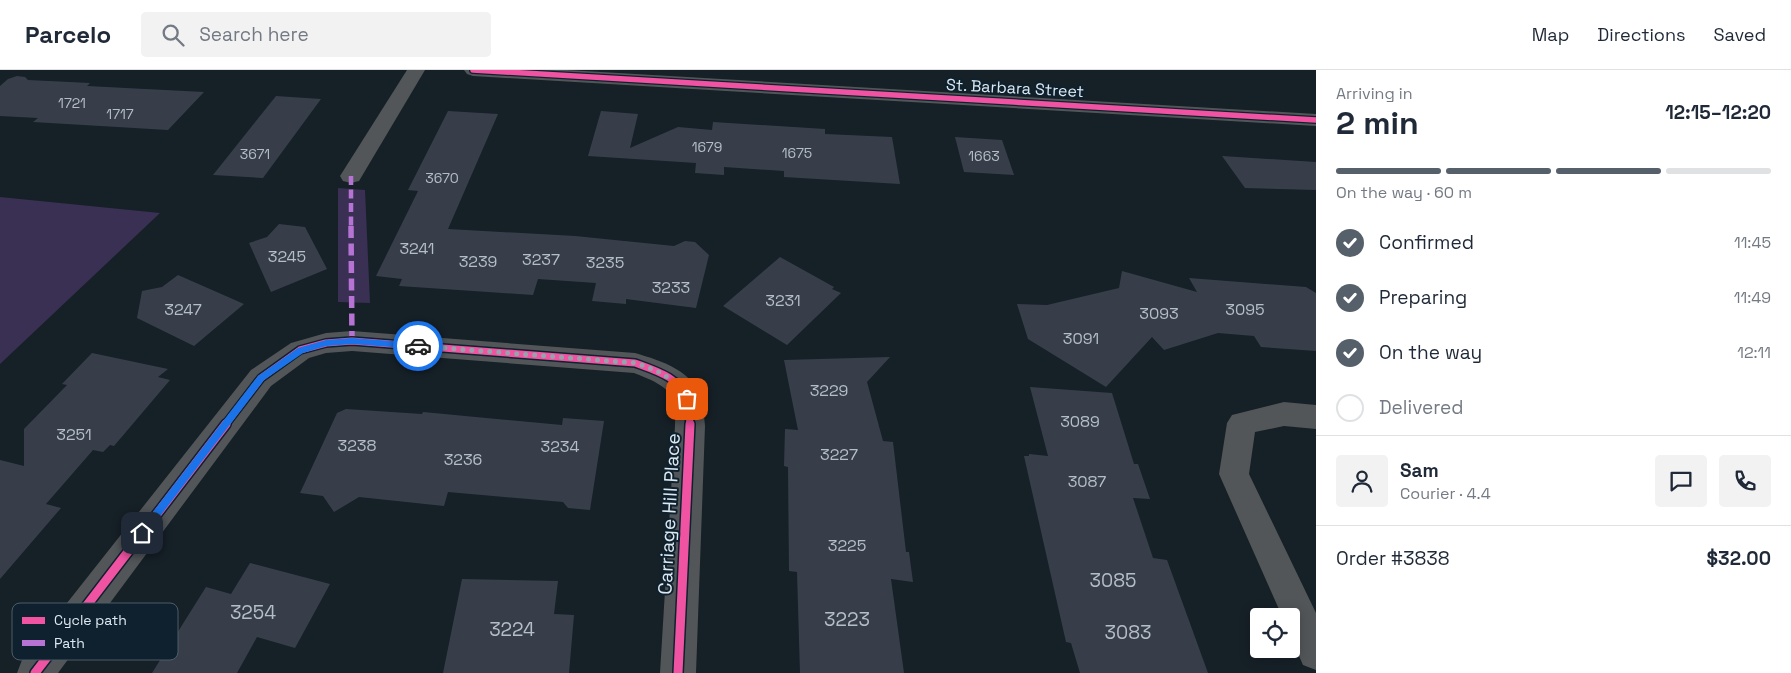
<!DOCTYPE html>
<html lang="en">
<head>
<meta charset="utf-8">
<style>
  body { margin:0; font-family:"Space Grotesk",sans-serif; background:#f2f2f3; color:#1f2937; height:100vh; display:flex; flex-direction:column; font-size:19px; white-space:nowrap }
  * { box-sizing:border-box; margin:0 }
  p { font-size:16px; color:#747a83 }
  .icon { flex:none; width:28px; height:28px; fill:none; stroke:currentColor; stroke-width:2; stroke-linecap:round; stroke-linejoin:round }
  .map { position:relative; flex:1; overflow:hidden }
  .sheet { display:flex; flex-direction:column; background:#fff; width:475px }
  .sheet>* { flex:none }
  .buttons { position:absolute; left:1250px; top:538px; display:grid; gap:10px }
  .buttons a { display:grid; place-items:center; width:50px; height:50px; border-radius:5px; background:#fff; box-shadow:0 2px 12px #0003; font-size:25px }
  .pin { position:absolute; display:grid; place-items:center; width:42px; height:42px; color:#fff; margin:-21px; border-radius:10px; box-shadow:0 2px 8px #0006 }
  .courier { position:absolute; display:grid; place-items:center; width:50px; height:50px; margin:-25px; border:4px solid #1a73e8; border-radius:50%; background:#fff; color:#222; box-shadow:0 1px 6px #0007 }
  .summary em { font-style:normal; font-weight:800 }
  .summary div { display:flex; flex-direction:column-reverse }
  .summary { display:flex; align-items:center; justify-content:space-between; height:85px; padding:0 20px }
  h1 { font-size:32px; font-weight:800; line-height:38px }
  .bar { display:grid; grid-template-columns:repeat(4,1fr); gap:8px 5px; align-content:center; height:60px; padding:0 20px }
  .bar i { height:6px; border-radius:4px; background:#e0e1e3 }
  .bar .selected { background:#55606b }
  .bar p { grid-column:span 4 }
  .line { display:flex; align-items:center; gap:12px; padding:0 20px; border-top:1px solid #e0e1e3 }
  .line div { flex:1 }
  .round { display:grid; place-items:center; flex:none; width:52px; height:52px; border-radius:5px; background:#f2f2f3 }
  ol { padding:0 20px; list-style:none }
  li { display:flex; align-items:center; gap:15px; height:55px }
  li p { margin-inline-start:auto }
  li .icon { padding:5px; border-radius:50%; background:#55606b; color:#fff; stroke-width:4 }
  li:last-child { color:#747a83 }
  li i { width:28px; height:28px; border:2px solid #e0e1e3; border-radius:50% }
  header { display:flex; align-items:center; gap:30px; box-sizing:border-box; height:70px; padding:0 25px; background:#fff; border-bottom:1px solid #e0e1e3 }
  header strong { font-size:24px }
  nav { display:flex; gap:28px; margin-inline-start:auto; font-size:18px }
  .search { width:350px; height:45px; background:#f2f2f3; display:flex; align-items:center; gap:12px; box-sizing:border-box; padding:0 18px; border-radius:5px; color:#747a83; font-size:19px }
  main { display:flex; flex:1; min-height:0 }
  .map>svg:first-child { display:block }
</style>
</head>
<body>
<header>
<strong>Parcelo</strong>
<div class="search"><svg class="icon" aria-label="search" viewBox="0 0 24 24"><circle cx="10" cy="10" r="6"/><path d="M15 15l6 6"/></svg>Search here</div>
<nav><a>Map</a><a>Directions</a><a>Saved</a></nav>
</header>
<main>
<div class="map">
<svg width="1316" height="603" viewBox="0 0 1316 603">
  <rect width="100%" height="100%" fill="#162027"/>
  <!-- green -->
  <g fill="#393054">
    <polygon points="338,118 365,120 370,233 338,232"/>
    <polygon points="0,127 160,143 0,294"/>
  </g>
  <!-- building -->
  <g fill="#373e4a">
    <polygon points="17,6 25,7 28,10 90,13 87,16 204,22 168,60 33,52 38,48 0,46 0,16 8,9"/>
    <polygon points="276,26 321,29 263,108 213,105"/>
    <polygon points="448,41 498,44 448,159 575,166 674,176 685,171 695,172 709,185 696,238 626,229 626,234 592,231 596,213 538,209 533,225 399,216 402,209 376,206 418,121 408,120"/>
    <polygon points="601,41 638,44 630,78 678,57 712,60 713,52 825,59 825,64 892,67 900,114 784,107 784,101 724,97 724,105 695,103 696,93 588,86"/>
    <polygon points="955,67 1002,70 1014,105 964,102"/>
    <polygon points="1222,86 1316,92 1316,120 1245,118"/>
    <polygon points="279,154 305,157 327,199 271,222 249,173 267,167"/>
    <polygon points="780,187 834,217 832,219 841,223 787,275 723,236"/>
    <polygon points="1122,201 1197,222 1189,208 1306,217 1316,223 1316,281 1261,277 1254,266 1218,263 1164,280 1152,267 1106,317 1028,269 1017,234 1047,235 1119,218"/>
    <polygon points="178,205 244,234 194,276 137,248 142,221 162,217"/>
    <polygon points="92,283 168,299 158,307 170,310 114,376 110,375 103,382 93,380 46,434 61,438 0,509 0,390 24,396 24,359 67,315 62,314"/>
    <polygon points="890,287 867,312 883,371 893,372 906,482 909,482 913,512 891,509 904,603 800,603 797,502 789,501 788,397 784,396 785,359 798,360 784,290"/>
    <polygon points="1030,317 1112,323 1134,394 1138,394 1150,429 1133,428 1153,488 1167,490 1208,603 1080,603 1071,573 1066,572 1024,386 1029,386 1029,384 1048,386"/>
    <polygon points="346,339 422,344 423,342 562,355 563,348 604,351 590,440 568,438 563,432 448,422 444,436 359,427 334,442 323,426 300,423 337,343"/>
    <polygon points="250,493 330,514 295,578 257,567 237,603 152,603 206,517 231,524"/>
    <polygon points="462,509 558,511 554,544 574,545 569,603 443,603"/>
  </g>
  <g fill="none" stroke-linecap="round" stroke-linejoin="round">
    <!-- minor -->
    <g fill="#525658" fill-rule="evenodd">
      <polygon points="407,0 425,0 359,111 351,113 343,111 340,106"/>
      <polygon points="464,0 567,0 1316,44 1316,56 473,6 467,4"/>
      <path d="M352 261 635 283C662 291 695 301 702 332 704 340 704 348 705 356L696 603H660L675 356C675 348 676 339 674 331 669 316 647 308 634 303L352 281 326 283 309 288 271 316 58 603H17L22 590 251 300 291 273 326 263Z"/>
      <polygon points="1284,332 1316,335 1316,359 1284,356 1255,362 1249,404 1316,543 1316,600 1303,595 1291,568 1291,546 1282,546 1219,404 1227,353 1232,345"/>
    </g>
    <!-- quiet-far1 -->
    <polyline stroke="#b673d3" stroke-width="4.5" stroke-dasharray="9 4.5" stroke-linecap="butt" points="351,106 351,158"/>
    <!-- quiet -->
    <polyline stroke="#b673d3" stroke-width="5.5" stroke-dasharray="12 5.5" stroke-linecap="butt" points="351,156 352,271"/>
    <defs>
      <polyline id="cycleway-far2" points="473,0 1316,50"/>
      <path id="cycleway-far1" d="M225 355 261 308 300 280 326 273 352 271 635 293C654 300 682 308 688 331 690 339 689 347 690 355"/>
      <g id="cycleway">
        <polyline points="35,603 226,354"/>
        <polyline points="678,603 690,354"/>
      </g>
    </defs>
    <!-- cycleway-far2 casing -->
    <use href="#cycleway-far2" stroke="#0f212e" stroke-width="8"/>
    <!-- cycleway-far1 casing -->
    <use href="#cycleway-far1" stroke="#0f212e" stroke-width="10"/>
    <!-- cycleway casing -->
    <use href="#cycleway" stroke="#0f212e" stroke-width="12"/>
    <!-- cycleway-far2 -->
    <use href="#cycleway-far2" stroke="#f153a3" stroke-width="5.5"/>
    <!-- cycleway-far1 -->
    <use href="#cycleway-far1" stroke="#f153a3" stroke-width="7"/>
    <!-- cycleway -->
    <use href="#cycleway" stroke="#f153a3" stroke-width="9"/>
  </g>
  <!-- route -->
  <polygon fill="#1a73e8" points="352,268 418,273 422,276 418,279 352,274 326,276 303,283 264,310 145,466 139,466 139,460 258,306 298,278 326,270"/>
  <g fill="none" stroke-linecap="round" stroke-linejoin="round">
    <!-- done -->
    <path stroke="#97a3ab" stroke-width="5" stroke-dasharray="0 9" d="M418 276 636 293C662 303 671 305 687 329"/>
  </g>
  <g text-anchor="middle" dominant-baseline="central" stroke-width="4" stroke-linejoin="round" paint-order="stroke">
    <!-- far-number labels -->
    <g font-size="14" fill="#b4bec8">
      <text x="72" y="33">1721</text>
      <text x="120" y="44">1717</text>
      <text x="707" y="77">1679</text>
      <text x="797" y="83">1675</text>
      <text x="255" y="84">3671</text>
      <text x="984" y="86">1663</text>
      <text x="442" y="108">3670</text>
    </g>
    <!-- far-street labels -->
    <g font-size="16" fill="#dde9f2" stroke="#0f212e">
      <text transform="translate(1015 18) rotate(3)">St. Barbara Street</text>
    </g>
    <!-- number labels -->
    <g font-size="16" fill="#b4bec8">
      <text x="417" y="178">3241</text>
      <text x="287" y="186">3245</text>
      <text x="541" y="189">3237</text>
      <text x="478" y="191">3239</text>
      <text x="605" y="192">3235</text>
      <text x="671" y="217">3233</text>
      <text x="783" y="230">3231</text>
      <text x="183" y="239">3247</text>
      <text x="1245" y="239">3095</text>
      <text x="1159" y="243">3093</text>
      <text x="1081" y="268">3091</text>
      <text x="829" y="320">3229</text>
      <text x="1080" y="351">3089</text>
      <text x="74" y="364">3251</text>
      <text x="357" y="375">3238</text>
      <text x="560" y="376">3234</text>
      <text x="839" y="384">3227</text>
      <text x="463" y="389">3236</text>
      <text x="1087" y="411">3087</text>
      <text x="847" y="475">3225</text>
    </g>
    <!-- street labels -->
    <g font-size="19" fill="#dde9f2" stroke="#0f212e">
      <text transform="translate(669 444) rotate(-87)">Carriage Hill Place</text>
    </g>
    <!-- near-number labels -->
    <g font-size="19" fill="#b4bec8">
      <text x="1113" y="510">3085</text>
      <text x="253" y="542">3254</text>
      <text x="847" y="549">3223</text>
      <text x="512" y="559">3224</text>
      <text x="1128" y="562">3083</text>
    </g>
  </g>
  <!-- legend -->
  <rect x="12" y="533" width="166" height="57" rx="8" fill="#0f212e" stroke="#4d5d69" stroke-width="1"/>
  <rect x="22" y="547" width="23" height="7" fill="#f153a3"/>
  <rect x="22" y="570" width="23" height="6" fill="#b673d3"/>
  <g font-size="14" fill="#dde9f2">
    <text x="54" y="555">Cycle path</text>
    <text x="54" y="578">Path</text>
  </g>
</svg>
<div class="buttons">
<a><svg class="icon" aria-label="locate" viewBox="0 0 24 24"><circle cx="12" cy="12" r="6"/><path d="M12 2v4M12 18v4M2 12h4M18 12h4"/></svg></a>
</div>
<div class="pin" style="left:687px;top:329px;background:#ea580c"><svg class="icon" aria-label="bag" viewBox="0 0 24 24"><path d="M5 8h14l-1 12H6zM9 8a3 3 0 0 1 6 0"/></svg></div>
<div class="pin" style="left:142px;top:463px;background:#1f2937"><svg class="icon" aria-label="home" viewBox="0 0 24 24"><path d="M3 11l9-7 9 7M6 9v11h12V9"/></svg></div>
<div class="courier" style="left:418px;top:276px"><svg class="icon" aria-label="car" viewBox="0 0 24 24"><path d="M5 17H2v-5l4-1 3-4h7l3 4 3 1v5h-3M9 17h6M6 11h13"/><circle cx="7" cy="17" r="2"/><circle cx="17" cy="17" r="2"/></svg></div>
</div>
<section class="sheet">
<div class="summary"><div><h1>2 min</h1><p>Arriving in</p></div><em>12:15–12:20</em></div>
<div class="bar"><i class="selected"></i><i class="selected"></i><i class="selected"></i><i></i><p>On the way · 60 m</p></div>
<ol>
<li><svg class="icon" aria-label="check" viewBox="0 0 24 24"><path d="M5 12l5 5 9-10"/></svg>Confirmed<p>11:45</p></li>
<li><svg class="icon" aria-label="check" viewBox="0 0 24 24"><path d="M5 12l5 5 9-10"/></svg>Preparing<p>11:49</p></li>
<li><svg class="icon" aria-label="check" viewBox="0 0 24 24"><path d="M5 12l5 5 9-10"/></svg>On the way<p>12:11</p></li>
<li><i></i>Delivered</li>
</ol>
<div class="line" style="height:90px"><a class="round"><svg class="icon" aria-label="person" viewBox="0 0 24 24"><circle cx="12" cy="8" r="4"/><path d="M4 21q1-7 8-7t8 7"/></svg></a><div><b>Sam</b><p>Courier · 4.4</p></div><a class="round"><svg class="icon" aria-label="chat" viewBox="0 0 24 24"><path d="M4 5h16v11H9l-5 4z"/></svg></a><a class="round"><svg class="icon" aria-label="phone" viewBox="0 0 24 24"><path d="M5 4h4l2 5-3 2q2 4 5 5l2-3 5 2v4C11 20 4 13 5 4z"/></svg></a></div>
<div class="line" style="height:65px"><div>Order #3838</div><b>$32.00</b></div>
</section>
</main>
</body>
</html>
